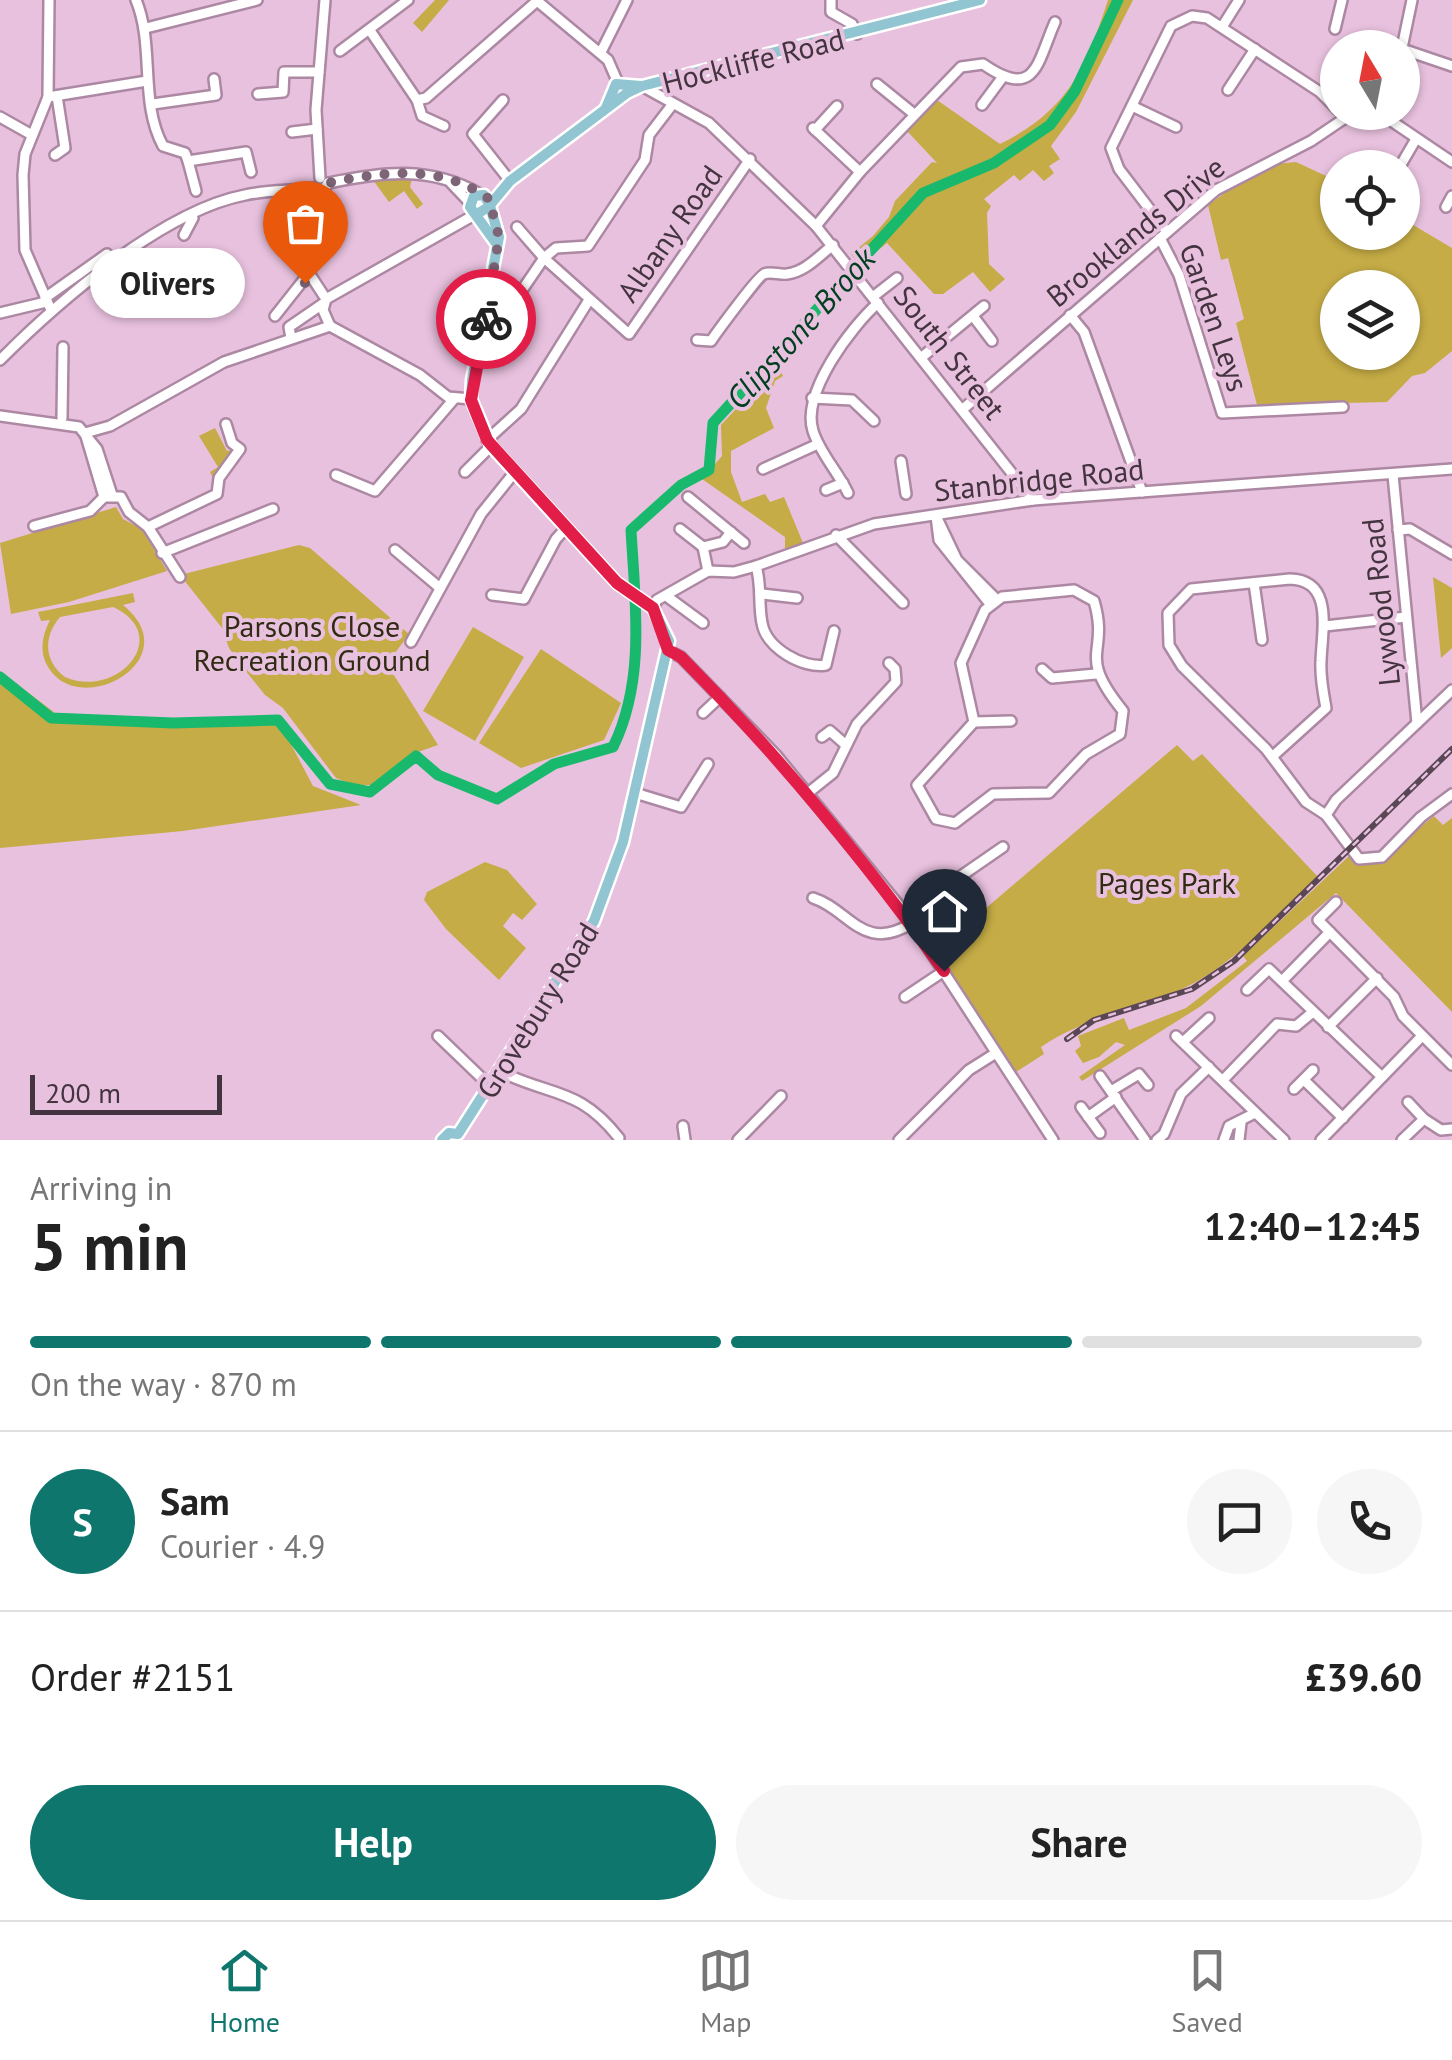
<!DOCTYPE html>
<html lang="en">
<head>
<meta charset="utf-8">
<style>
  body { margin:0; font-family:"PT Sans",sans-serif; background:#f6f6f6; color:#222; height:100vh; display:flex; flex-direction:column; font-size:38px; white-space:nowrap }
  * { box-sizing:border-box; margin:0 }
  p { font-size:32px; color:#767676 }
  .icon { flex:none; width:55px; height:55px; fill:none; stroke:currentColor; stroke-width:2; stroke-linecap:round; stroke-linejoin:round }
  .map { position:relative; height:1140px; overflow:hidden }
  .details { display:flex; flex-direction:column; background:#fff; flex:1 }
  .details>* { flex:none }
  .needle { width:65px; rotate:350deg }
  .fabs { position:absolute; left:1320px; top:30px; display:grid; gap:20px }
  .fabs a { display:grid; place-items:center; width:100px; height:100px; border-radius:50%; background:#fff; box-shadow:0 2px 8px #0004; font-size:50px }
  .scale { position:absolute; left:30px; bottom:25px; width:192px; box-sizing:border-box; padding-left:10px; border:5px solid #443440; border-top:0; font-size:28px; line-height:35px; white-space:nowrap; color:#443440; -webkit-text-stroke:8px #e8c1de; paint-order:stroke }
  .pin { position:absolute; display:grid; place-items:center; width:85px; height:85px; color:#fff; margin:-102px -42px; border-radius:50% 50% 50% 0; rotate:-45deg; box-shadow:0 0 10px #0007 }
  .pin .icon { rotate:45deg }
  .courier { position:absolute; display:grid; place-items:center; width:100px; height:100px; margin:-50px; border:8px solid #e11d48; border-radius:50%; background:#fff; color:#222; box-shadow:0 2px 12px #0007 }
  .bubble { position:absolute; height:70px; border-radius:35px; background:#fff; box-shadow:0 2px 8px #0004; font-size:32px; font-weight:700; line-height:70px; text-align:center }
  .head em { font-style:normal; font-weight:700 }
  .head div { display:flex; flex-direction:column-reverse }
  .head { display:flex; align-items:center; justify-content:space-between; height:170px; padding:0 30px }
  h1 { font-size:65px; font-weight:700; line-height:75px }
  .bar { display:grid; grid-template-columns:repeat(4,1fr); gap:15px 10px; align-content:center; height:120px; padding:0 30px }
  .bar i { height:12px; border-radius:8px; background:#e0e0e0 }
  .bar .current { background:#0f766e }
  .bar p { grid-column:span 4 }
  .line { display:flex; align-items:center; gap:25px; padding:0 30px; border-top:2px solid #e0e0e0 }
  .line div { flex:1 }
  .round { display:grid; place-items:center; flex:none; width:105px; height:105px; border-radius:52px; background:#f6f6f6 }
  .button { display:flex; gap:20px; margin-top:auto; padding:20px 30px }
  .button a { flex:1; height:115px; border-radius:60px; background:#0f766e; color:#fff; font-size:40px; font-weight:700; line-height:115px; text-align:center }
  .button a+a { background:#f6f6f6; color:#222 }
  .dock { display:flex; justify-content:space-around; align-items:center; height:140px; border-top:2px solid #e0e0e0; background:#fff; font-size:28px; color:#767676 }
  .dock a { display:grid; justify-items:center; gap:5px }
  .dock .current { color:#0f766e }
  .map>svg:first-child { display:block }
</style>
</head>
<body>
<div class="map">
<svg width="1452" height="1140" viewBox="0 0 1452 1140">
  <rect width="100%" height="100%" fill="#e8c1de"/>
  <!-- green -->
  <g fill="#c5ac46" fill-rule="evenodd">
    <polygon points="435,0 449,0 422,32 413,23"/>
    <path d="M1108 0H1133L1076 112 1051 146 1060 159 1049 166 1054 173 1044 181 1033 170 1020 181 1014 175 984 199 991 206 987 213 989 264 1005 279 990 292 973 272 943 294H934L887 243 860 265 851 254 873 236 889 217 895 201 932 162 937 163 907 131 937 100 1000 144C1068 110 1085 70 1108 0Z"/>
    <path d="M1296 162 1337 181 1338 232H1402L1403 219 1452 248V351L1425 373 1412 376 1387 402 1257 405 1236 323 1244 319 1228 258 1221 260 1208 205 1264 165ZM1338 288H1402V352H1338Z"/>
    <polygon points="394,177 412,178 410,187 423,204 417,209 404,191 389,202 373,180"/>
    <polygon points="778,364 783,376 775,381 766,408 774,428 731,451 731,472 742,502 765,494 770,502 784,497 803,543 785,550 785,537 702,479 722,456 721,425"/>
    <polygon points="215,428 227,451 236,449 215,482 210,472 218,467 199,436"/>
    <polygon points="116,507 123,519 142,529 167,571 69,602 11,614 0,543"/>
    <polygon points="299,545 310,548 409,634 387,664 438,745 415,753 372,785 353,785 336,778 283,708 265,695 245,670 229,648 222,628 180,575"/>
    <polygon points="1433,577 1452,588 1452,648 1441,658"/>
    <path d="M133 593 135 602 123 605C191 660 77 722 47 665 39 650 43 634 50 620L41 621 38 612ZM113 607C174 635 118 700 65 677 44 661 43 637 60 617Z"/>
    <polygon points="473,627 524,657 475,741 423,711"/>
    <polygon points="541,649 621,703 604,740 521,768 479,743"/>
    <polygon points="0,671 55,713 172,719 276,716 313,786 361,805 183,831 0,848"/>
    <path d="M1177 745 1193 761 1202 754 1319 878C1280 913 1242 956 1196 982 1144 1010 1091 1013 1041 1047L1044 1054 1016 1072 937 950Z"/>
    <polygon points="1434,816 1443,825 1452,818 1452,1012 1336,893 1201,1006 1082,1081 1079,1077 1125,1045 1116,1042 1099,1057 1083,1063 1075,1051 1081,1046 1078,1036 1124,1018 1129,1030 1186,1008 1247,961 1243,956 1350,855 1375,864"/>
    <polygon points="485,862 507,870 537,904 522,920 513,913 503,926 526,948 499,980 446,929 424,900 427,892"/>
  </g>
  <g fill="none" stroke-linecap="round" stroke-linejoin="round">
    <!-- river -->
    <path stroke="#19b96d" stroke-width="11" d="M0 677 51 718 173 723 278 720 330 784 370 792 416 756 438 775 497 799 554 764 613 747C646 680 635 602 631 530L681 485 709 470 713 423 923 193 994 163 1050 125 1075 91 1118 0"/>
    <defs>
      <g id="minor">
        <polyline points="49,0 48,97 25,154 23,175 25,250 51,310"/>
        <path d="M136 0C155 46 139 102 163 146L185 153 188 161 246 152 251 172"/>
        <polyline points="536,0 608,60 618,83"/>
        <polyline points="831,0 831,12 852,24 857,34"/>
        <polyline points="1222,27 1239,0"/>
        <polyline points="146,28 257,0"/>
        <polyline points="1335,29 1342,0"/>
        <polyline points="371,32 417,100 422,116 444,126"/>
        <polyline points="1402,48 1412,0"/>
        <polyline points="1402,49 1452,66"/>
        <polyline points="340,51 408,0"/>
        <polyline points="601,52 627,0"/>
        <polyline points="877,84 914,114"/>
        <polyline points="642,86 709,123 816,226 1033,500"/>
        <polyline points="1228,90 1255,49"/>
        <polyline points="258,94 283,92 284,72 319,72"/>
        <polyline points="48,97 147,81"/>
        <polyline points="417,100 426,98 537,1"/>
        <polyline points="503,100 473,134 510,181"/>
        <polyline points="153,104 216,95 214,79"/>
        <polyline points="982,105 1002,78"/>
        <polyline points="1134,107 1176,127"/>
        <polyline points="1378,112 1452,162"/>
        <polyline points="0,117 32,135"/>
        <polyline points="813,128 860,172"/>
        <polyline points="815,130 837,106"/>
        <polyline points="292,132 317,129"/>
        <polyline points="55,155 65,148 57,96"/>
        <polyline points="188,161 196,191"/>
        <polyline points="1399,168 1416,139"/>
        <polyline points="320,178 316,110 325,0"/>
        <path d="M328 183C382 172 429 165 480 194"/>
        <polyline points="451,183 470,203"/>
        <polyline points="319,192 309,273 326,299"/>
        <polyline points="1446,207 1452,196"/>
        <path d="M816 226 860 172 961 67 983 64C1036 101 1037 63 1055 22"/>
        <polyline points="517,227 544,258 556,248 588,246 645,160 649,135 672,105"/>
        <polyline points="1167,232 1119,169 1111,148 1171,26 1192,16 1207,18 1320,92 1338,110"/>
        <polyline points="184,235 193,218"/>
        <polyline points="1160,238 1179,275 1222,413 1343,407"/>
        <polyline points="874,296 897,278"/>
        <polyline points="45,298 107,254"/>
        <polyline points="514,302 544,258 629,334 750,159"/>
        <polyline points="0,313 46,302"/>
        <polyline points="1070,315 1084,332 1142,492"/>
        <polyline points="275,316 309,273"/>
        <polyline points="973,316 992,341"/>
        <polyline points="330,326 323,310 326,299 476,214"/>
        <polyline points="330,326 420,375 448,397 471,399"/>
        <polyline points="291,338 289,327 324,303"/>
        <path d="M697 340 711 341C717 332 759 275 764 274 770 271 780 275 787 274 805 272 819 256 833 245"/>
        <polyline points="922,357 984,306"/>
        <path d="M0 360C58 302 162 211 245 195 267 190 291 191 313 188L322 192 328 183"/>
        <polyline points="812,398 852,400 874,421"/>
        <polyline points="963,409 1216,190 1311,141 1354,112"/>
        <polyline points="0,416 79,427 97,449 112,495"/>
        <polyline points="62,418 63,347"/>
        <polyline points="85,433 110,426 224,362 330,326"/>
        <polyline points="85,433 104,497 121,497 129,512 148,527 180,577"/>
        <polyline points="487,440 521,409 589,300"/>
        <polyline points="901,461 906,494"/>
        <polyline points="763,469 818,444"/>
        <polyline points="465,472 491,446"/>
        <polyline points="336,475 375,491 454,399"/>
        <polyline points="1393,475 1417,723"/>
        <polyline points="826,490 843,483"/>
        <path d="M848 493C838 472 820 453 813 431 801 393 851 327 878 303"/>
        <polyline points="688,497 744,543"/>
        <polyline points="34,526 90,511 104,497"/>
        <polyline points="148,527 217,494 219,478 240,449 232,443 226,424"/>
        <polyline points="680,529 703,547"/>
        <polyline points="1398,530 1410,529 1452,554"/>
        <polyline points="836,535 903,603"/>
        <polyline points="395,550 440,588"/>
        <polyline points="162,553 273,509"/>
        <path d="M756 566C762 586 758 604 762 623 766 648 803 669 826 665L834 631"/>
        <polyline points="708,571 703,547 723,542 731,532"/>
        <polyline points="1254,583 1262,640"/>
        <path d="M1074 590 1094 601C1110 656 1075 652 1123 711L1120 734 1086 754 1049 793 993 794 955 823 936 819 917 785 974 722 961 663 985 610 1002 597Z"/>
        <polyline points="762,594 797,598"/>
        <polyline points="492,595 524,599 556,539 566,528"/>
        <polyline points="669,598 703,623"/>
        <polyline points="990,604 939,540 936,516 957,560 996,599"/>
        <polyline points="653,608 657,600 708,571 734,572 756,566 874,524 1033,500 1452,469"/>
        <polyline points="1325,626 1406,617"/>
        <polyline points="411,642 481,514 514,473"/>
        <polyline points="669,651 681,657 776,755 906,914 1053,1140"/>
        <polyline points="1042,669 1052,678 1096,674"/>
        <polyline points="703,713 720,697"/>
        <polyline points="974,722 1011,721"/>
        <polyline points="822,737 830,731 846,745"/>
        <path d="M1273 756 1326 708C1323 692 1320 677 1321 661 1322 630 1334 580 1290 579L1191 589 1168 613 1169 645 1182 666 1266 749 1306 802 1326 815 1359 859 1382 857 1421 817 1452 794"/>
        <polyline points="635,793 681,807 708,764"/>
        <polyline points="808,793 833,773 857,724 896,682 895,669 889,663"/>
        <polyline points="1326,815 1336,800 1452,690"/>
        <path d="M813 898C849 909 863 954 912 923"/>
        <polyline points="1336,902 1318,920 1394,997 1403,1016 1452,1065"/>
        <polyline points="906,914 1003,847"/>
        <polyline points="1282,981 1330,932"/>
        <polyline points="1247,990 1269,969 1382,1077"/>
        <polyline points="905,997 944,971"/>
        <polyline points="1328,1027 1377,978"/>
        <polyline points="438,1036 490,1086"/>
        <polyline points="1176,1036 1284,1140"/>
        <polyline points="1184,1041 1209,1018"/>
        <path d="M499 1071C552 1097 579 1087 619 1138"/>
        <polyline points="1100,1076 1145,1140"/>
        <polyline points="1223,1080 1277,1024 1296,1026 1313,1012"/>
        <polyline points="1304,1080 1343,1118"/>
        <polyline points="1294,1089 1313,1070"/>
        <polyline points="1111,1091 1139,1074 1148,1085"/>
        <polyline points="1408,1102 1424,1119"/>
        <polyline points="1081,1107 1100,1133"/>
        <polyline points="1088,1117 1116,1097"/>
        <polyline points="683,1126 685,1140"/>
        <polyline points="738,1140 781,1096"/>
        <polyline points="899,1140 969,1070 996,1053"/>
        <polyline points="1157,1140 1164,1134 1181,1094 1209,1067"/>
        <polyline points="1224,1140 1229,1126 1255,1113"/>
        <polyline points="1239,1140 1241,1123"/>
        <polyline points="1321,1140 1422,1036"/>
        <polyline points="1402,1140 1424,1119 1441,1130 1452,1129"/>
      </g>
      <g id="major">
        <polyline points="606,108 616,84 641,86"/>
        <polyline points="490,205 510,181 627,93 642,86 980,0"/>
        <polyline points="477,214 490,206 484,195 474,196 470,207 496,243"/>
        <polyline points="442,1140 449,1133 458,1134 594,921 623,842 669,641 653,608 617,583 491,446 471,399 472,380 499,237 490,206"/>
      </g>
    </defs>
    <!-- minor casing -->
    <use href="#minor" stroke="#ac88a3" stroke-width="14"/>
    <!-- major casing -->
    <use href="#major" stroke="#fff" stroke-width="15"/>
    <!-- minor -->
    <use href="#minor" stroke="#fff" stroke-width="9"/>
    <!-- major -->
    <use href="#major" stroke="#91c5d1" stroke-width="10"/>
    <defs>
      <polyline id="rail" points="1067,1039 1094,1020 1192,989 1234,961 1452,749"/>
    </defs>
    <!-- rail casing -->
    <use href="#rail" stroke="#5a4755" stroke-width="6"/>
    <!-- rail -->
    <use href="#rail" stroke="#e8c1de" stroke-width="2.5" stroke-dasharray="8" stroke-linecap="butt"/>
  </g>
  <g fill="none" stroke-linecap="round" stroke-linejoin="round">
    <!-- done -->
    <path stroke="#7d6577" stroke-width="10" stroke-dasharray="0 18" d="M305 283 319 192 328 183C382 172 441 163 489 199L499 237 486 319"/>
    <!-- route -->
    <path stroke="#e11d48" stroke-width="12" d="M486 319 471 400 487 440 617 583 653 608 668 650 681 657C778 755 864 859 944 971"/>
  </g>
  <g text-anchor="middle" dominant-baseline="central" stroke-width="8" stroke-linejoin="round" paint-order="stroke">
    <!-- street labels -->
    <g font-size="30" fill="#443440" stroke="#e8c1de">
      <text transform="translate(753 60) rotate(-14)">Hockliffe Road</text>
      <text transform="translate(1135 231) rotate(-39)">Brooklands Drive</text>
      <text transform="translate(669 233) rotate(-55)">Albany Road</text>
      <text transform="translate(1215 317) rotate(71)">Garden Leys</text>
      <text transform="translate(950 352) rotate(52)">South Street</text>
      <text transform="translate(1039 479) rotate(-6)">Stanbridge Road</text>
      <text transform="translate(1380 602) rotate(-96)">Lywood Road</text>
      <text transform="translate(537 1010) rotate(-58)">Grovebury Road</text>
    </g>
    <!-- park labels -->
    <g font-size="30" fill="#312b13" stroke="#e8c1de">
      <text x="312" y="625">Parsons Close<tspan x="312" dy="34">Recreation Ground</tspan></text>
      <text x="1167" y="882">Pages Park</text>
    </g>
    <!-- water labels -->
    <g font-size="32" font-style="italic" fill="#023f21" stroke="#e8c1de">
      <text transform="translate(800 328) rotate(-48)">Clipstone Brook</text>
    </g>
  </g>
</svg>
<div class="fabs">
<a><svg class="needle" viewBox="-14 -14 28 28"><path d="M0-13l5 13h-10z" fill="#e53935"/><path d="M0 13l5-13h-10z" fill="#767676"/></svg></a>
<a><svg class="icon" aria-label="locate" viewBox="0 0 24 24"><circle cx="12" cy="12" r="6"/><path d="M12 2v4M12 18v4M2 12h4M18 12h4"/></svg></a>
<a><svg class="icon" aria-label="layers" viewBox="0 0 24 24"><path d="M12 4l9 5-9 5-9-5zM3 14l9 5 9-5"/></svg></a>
</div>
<div class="scale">200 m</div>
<div class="pin" style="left:305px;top:283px;background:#ea580c"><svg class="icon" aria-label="bag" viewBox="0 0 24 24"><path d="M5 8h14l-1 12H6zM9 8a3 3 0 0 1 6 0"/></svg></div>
<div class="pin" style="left:944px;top:971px;background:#1f2937"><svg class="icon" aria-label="home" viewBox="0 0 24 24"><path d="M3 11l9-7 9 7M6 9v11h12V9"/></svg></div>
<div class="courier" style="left:486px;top:319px"><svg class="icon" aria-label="bike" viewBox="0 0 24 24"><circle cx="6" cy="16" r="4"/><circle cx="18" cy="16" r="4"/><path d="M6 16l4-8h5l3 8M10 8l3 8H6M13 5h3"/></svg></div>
<div class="bubble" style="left:90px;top:248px;width:155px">Olivers</div>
</div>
<section class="details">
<div class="head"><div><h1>5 min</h1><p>Arriving in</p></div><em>12:40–12:45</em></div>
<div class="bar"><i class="current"></i><i class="current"></i><i class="current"></i><i></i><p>On the way · 870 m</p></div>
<div class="line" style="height:180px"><b class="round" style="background:#0f766e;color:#fff">S</b><div><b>Sam</b><p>Courier · 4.9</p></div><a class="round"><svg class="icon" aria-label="chat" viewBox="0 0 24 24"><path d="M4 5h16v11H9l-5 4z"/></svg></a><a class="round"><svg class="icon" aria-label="phone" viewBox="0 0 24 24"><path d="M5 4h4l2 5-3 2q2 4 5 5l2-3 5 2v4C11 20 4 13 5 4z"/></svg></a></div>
<div class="line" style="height:130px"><div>Order #2151</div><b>£39.60</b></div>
<div class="button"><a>Help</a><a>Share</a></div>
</section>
<nav class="dock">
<a class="current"><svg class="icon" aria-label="home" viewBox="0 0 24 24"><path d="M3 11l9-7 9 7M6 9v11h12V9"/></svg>Home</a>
<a><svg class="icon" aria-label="map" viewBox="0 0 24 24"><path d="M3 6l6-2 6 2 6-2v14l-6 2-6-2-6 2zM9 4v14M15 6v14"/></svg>Map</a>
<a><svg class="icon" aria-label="saved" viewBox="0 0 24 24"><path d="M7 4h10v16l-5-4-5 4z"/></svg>Saved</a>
</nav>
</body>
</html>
